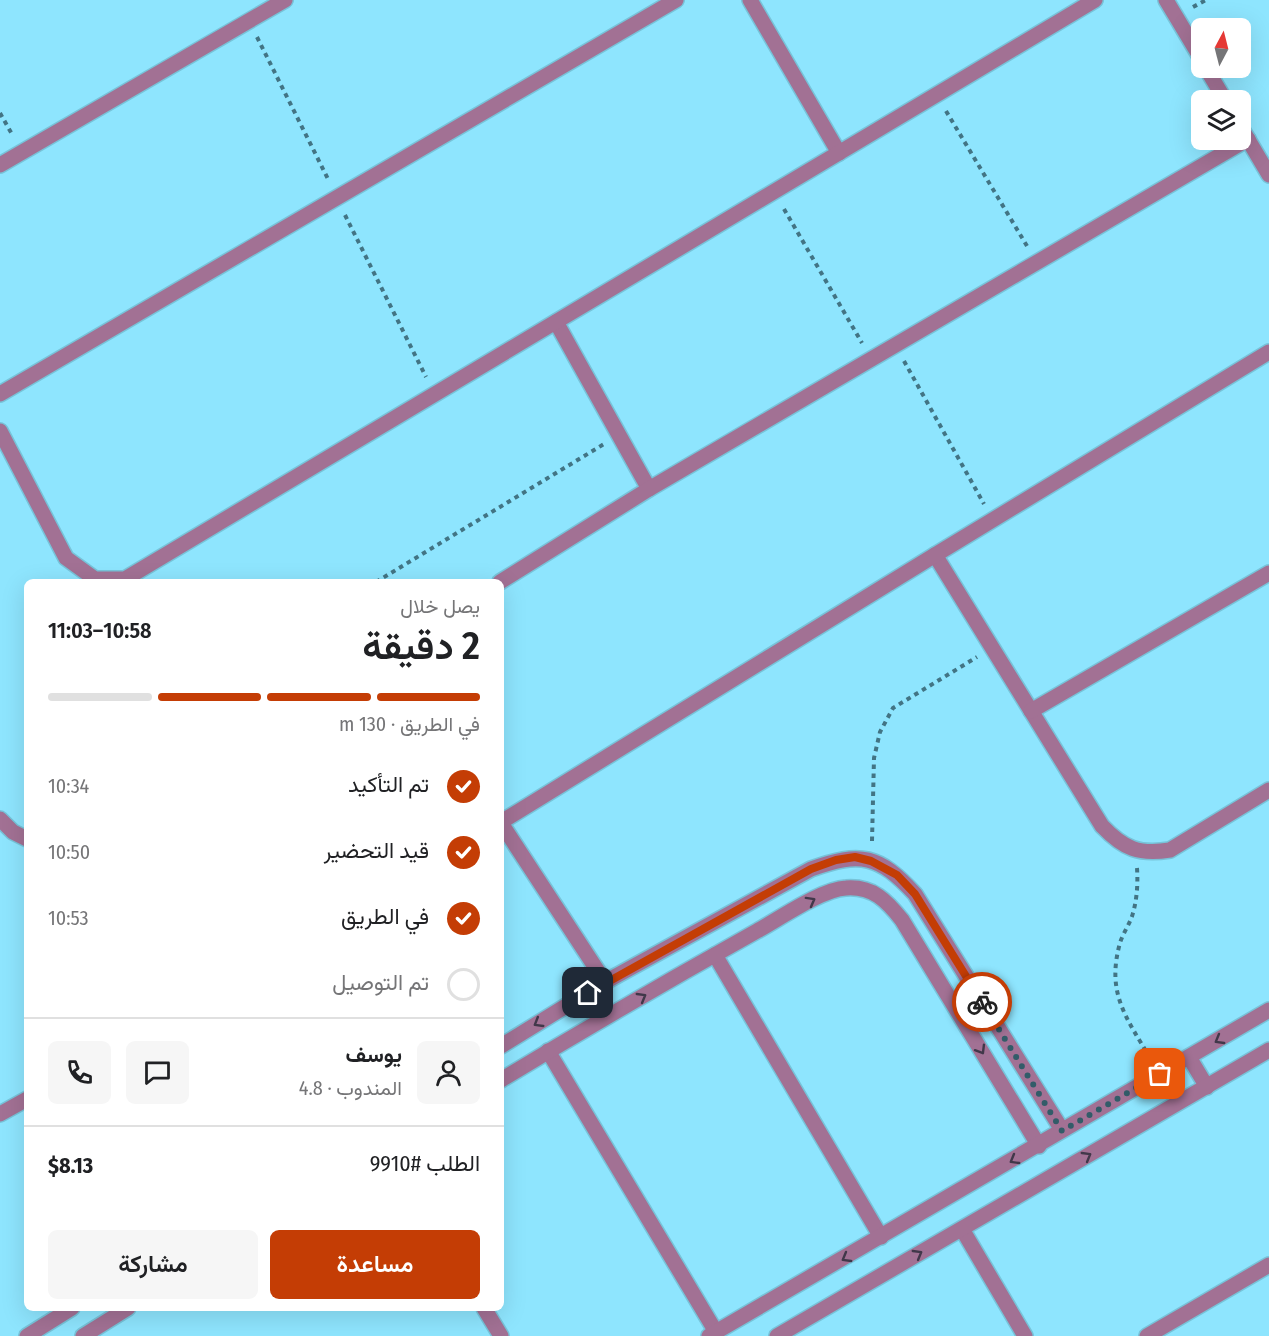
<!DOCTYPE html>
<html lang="ar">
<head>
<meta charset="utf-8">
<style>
  body { margin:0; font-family:"Fira Sans Condensed",Vazirmatn,sans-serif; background:#f6f6f6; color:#202124; direction:rtl; height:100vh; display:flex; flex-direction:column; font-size:22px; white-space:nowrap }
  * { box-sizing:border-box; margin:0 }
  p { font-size:20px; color:#757577 }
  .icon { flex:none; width:33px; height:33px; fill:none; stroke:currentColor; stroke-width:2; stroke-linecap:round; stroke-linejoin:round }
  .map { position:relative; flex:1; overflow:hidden; direction:ltr }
  .details { position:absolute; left:24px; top:579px; width:480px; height:732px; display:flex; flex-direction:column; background:#fff; border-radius:9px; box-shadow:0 6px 24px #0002; direction:rtl }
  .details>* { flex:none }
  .needle { width:39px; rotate:7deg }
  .controls { position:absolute; left:1191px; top:18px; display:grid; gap:12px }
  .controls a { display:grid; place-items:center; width:60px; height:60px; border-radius:9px; background:#fff; box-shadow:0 6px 24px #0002; font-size:30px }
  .pin { position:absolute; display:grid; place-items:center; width:51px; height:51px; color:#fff; margin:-26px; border-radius:12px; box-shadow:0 3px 9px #0006 }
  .courier { position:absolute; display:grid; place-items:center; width:60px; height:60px; margin:-30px; border:4px solid #c43d05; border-radius:50%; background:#fff; color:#222; box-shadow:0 2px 8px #0007 }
  .headline em { font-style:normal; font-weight:600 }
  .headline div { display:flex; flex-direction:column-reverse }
  .headline { display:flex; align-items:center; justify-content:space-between; height:102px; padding:0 24px }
  h1 { font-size:39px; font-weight:600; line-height:45px }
  .bar { display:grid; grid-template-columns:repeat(4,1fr); gap:9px 6px; align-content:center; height:72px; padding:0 24px }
  .bar i { height:8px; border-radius:4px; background:#e0e0e0 }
  .bar .current { background:#c43d05 }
  .bar p { grid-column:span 4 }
  .line { display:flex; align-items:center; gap:15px; padding:0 24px; border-top:2px solid #e0e0e0 }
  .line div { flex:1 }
  .round { display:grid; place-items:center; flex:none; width:63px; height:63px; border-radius:9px; background:#f6f6f6 }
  ol { padding:0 24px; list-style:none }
  li { display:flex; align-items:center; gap:18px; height:66px }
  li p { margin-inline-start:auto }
  li .icon { padding:6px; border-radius:50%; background:#c43d05; color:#fff; stroke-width:4 }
  li:last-child { color:#757577 }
  li i { width:33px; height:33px; border:3px solid #e0e0e0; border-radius:50% }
  .primary-button { display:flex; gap:12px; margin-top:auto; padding:12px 24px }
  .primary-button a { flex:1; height:69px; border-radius:9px; background:#c43d05; color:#fff; font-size:24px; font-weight:600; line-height:69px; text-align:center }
  .primary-button a+a { background:#f6f6f6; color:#202124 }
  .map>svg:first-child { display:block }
</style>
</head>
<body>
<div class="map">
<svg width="1269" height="1336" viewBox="0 0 1269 1336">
  <rect width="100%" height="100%" fill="#8ee5fe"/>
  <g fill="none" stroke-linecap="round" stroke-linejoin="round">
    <defs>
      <g id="minor">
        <polyline points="750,0 839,153"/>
        <polyline points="1166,0 1202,60"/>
        <polyline points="1206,68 1225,100"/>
        <polyline points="1240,126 1269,175"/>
        <polyline points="0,165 285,0"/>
        <polyline points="556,322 649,489"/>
        <polyline points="0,394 676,0"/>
        <polyline points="0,431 66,558 95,579 125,579 1095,0"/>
        <path d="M935 555 1102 826C1124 849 1139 855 1170 850L1269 790"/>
        <polyline points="500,582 649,489 1248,139"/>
        <polyline points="1031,711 1269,573"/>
        <polyline points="0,819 13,832 27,839"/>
        <polyline points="501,822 935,555 1269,352"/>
        <polyline points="501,823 605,982"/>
        <polyline points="715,955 881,1237"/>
        <path d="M501 1046 605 982 811 869C861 851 879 855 915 894L1062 1130"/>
        <polyline points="548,1051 716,1332"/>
        <polyline points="1189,1057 1207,1087"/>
        <path d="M501 1080C585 1029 671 979 757 931 779 919 822 889 846 888 873 886 887 901 902 920L1039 1146"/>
        <polyline points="0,1114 27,1099"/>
        <polyline points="962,1229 1025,1336"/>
        <polyline points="484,1308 501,1336"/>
        <polyline points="27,1336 72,1308"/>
        <polyline points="83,1336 128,1308"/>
        <polyline points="709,1336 1269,1010"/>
        <polyline points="777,1336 1269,1050"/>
        <polyline points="1147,1336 1269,1265"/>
      </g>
    </defs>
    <!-- minor casing -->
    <use href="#minor" stroke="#77c3d9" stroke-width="18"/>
    <!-- path -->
    <g stroke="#427484" stroke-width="4" stroke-dasharray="4.5 4.5" stroke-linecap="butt">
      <polyline points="1193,7 1206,0"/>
      <polyline points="257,37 329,181"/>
      <polyline points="946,111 1027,246"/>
      <polyline points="0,113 13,136"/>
      <polyline points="784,209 862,343"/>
      <polyline points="345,215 426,377"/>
      <polyline points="904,361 984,504"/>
      <polyline points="376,582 604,444"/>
      <polyline points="872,841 874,758 880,732 893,708 977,657"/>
      <path d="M1137 868C1138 883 1137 899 1133 913 1130 924 1123 933 1120 943 1106 993 1126 1017 1150 1058"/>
    </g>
    <!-- minor -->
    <use href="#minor" stroke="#a27194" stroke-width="15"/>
  </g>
  <!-- one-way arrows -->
  <defs><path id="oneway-chevron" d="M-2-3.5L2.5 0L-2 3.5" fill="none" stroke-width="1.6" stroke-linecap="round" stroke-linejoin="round" transform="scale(1.5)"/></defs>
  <g stroke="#41384a">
    <use href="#oneway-chevron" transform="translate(811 901) rotate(-29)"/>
    <use href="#oneway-chevron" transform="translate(642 997) rotate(-30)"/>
    <use href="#oneway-chevron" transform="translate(538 1023) rotate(149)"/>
    <use href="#oneway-chevron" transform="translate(1219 1040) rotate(150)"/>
    <use href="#oneway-chevron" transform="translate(981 1050) rotate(59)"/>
    <use href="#oneway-chevron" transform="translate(1087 1156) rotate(-30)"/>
    <use href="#oneway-chevron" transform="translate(1014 1160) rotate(150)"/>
    <use href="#oneway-chevron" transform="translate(918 1254) rotate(-30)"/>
    <use href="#oneway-chevron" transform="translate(846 1258) rotate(150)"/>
  </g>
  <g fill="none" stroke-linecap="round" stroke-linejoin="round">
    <!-- done -->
    <polyline stroke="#325c69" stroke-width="6" stroke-dasharray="0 10.8" points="982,1002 1062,1131 1160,1074"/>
    <!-- route -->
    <polyline stroke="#c43d05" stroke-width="8" points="588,993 811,869 836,860 855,857 871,861 897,875 915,894 982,1002"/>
  </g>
</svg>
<div class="controls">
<a><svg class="needle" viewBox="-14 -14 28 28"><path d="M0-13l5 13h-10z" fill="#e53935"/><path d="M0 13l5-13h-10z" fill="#757577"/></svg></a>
<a><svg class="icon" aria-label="layers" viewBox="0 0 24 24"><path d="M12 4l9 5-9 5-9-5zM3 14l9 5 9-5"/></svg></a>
</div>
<div class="pin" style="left:1160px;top:1074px;background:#ea580c"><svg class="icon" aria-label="bag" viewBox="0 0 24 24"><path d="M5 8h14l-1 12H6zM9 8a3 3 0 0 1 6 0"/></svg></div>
<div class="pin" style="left:588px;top:993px;background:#1f2937"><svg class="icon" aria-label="home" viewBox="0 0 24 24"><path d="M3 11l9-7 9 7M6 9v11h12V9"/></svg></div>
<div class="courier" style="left:982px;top:1002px"><svg class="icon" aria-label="bike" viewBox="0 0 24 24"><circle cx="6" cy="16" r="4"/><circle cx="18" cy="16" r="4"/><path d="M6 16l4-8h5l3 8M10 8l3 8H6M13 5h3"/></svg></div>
<section class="details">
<div class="headline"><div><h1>2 دقيقة</h1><p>يصل خلال</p></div><em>10:58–11:03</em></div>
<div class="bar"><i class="current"></i><i class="current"></i><i class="current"></i><i></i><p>في الطريق · 130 m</p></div>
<ol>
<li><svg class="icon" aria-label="check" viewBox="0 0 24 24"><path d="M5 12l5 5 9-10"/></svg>تم التأكيد<p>10:34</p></li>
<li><svg class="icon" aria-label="check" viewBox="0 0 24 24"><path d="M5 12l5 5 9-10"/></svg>قيد التحضير<p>10:50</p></li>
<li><svg class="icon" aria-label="check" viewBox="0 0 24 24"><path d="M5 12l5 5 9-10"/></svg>في الطريق<p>10:53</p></li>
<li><i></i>تم التوصيل</li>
</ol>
<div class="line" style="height:108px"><a class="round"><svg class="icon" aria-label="person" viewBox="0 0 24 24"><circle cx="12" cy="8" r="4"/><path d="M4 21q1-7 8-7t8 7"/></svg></a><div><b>يوسف</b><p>المندوب · 4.8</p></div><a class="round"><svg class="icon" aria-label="chat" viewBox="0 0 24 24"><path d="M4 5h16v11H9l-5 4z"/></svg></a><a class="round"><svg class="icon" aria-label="phone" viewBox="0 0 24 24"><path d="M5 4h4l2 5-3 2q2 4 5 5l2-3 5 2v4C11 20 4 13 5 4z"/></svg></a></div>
<div class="line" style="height:78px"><div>الطلب #9910</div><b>$8.13</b></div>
<div class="primary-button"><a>مساعدة</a><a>مشاركة</a></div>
</section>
</div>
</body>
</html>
